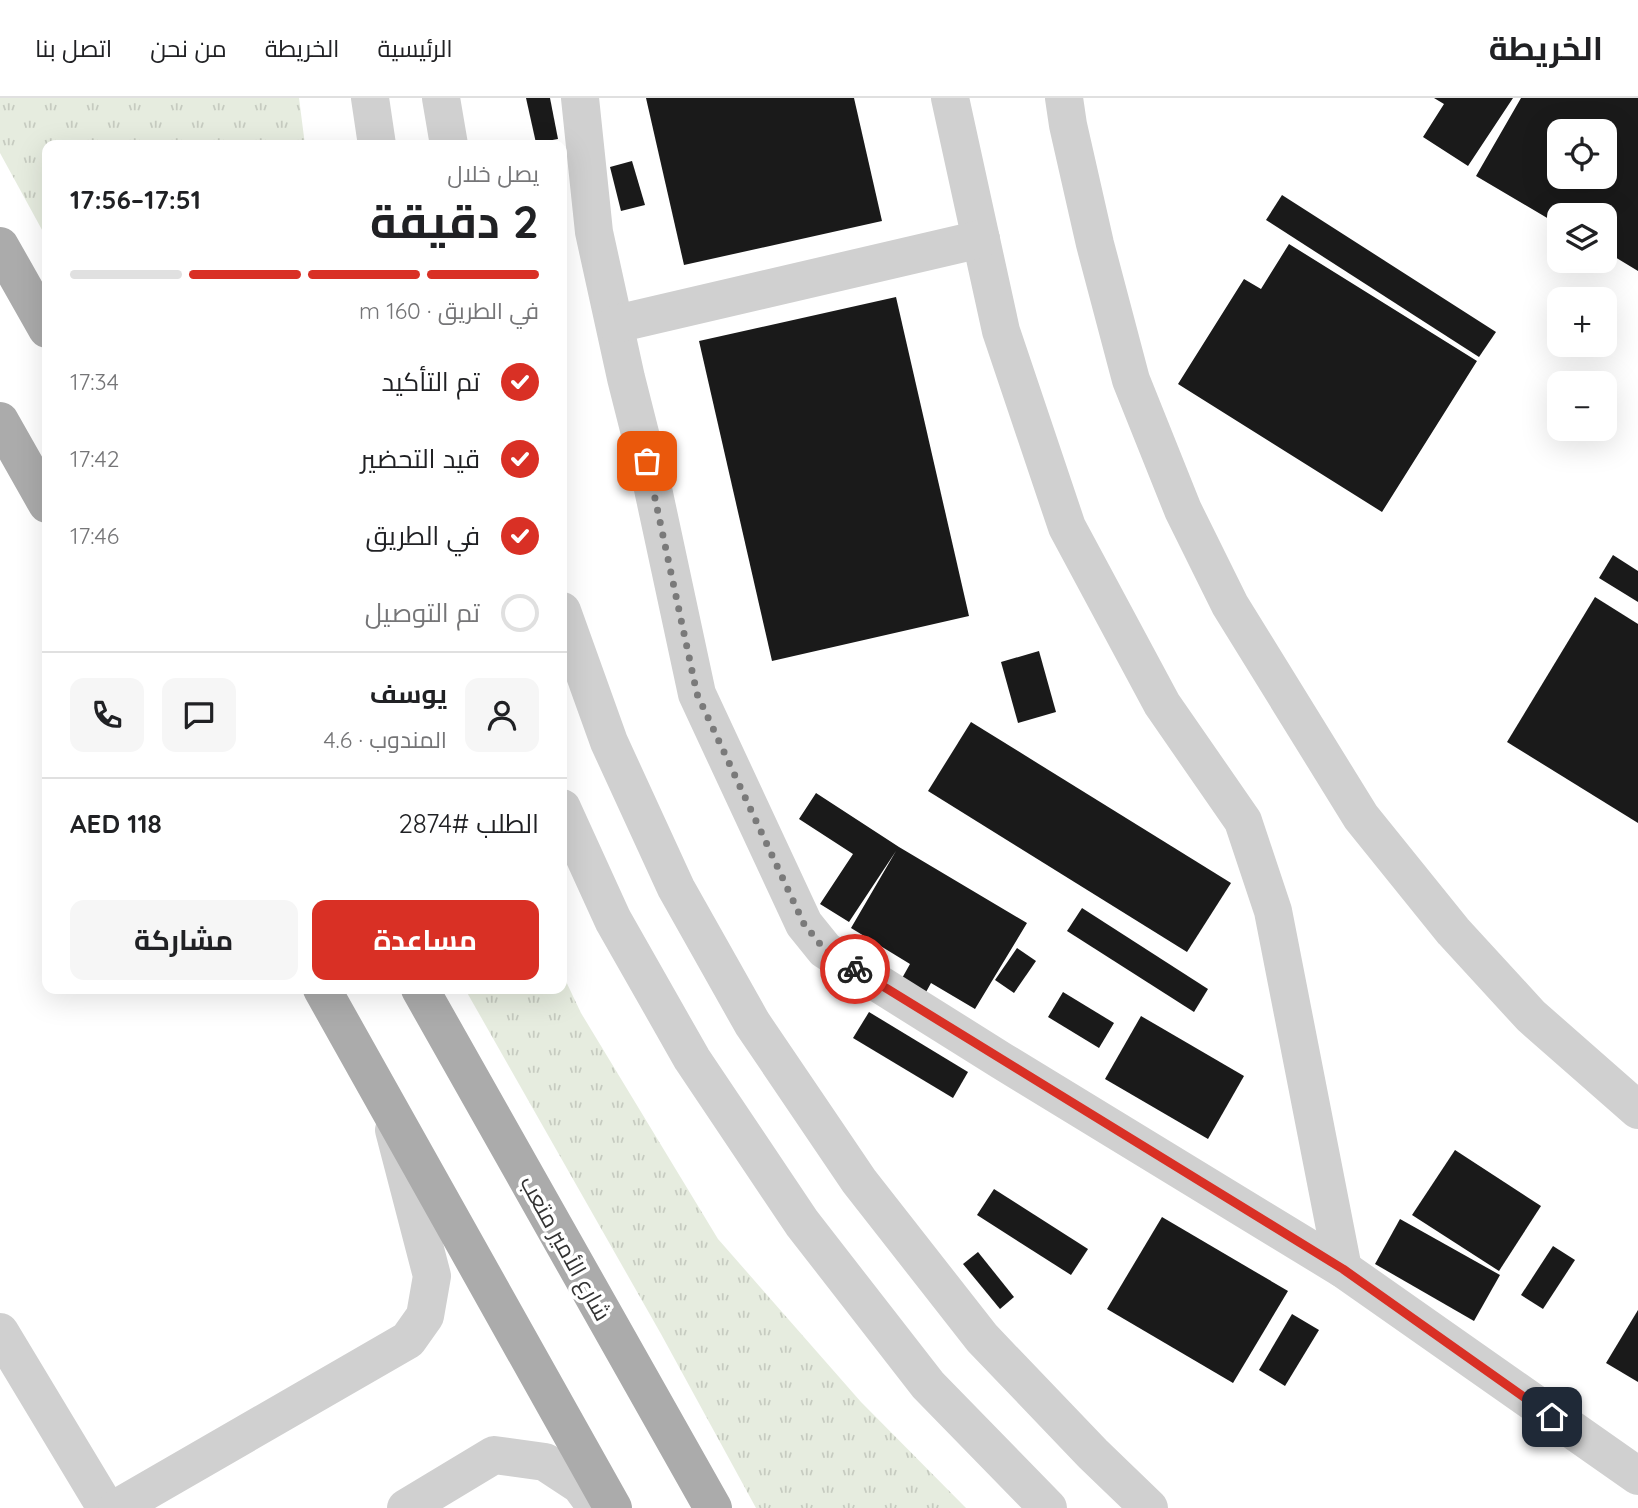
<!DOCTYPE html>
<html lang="ar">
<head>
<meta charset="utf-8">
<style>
  body { margin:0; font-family:Quicksand,Cairo,sans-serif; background:#f6f6f6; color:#202124; direction:rtl; height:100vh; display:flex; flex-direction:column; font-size:26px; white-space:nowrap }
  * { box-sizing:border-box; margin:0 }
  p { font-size:23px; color:#757577 }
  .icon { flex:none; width:38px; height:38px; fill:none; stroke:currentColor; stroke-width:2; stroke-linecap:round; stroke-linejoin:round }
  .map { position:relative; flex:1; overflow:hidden; direction:ltr }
  .details { position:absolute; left:42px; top:42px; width:525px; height:854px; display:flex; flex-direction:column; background:#fff; border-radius:14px; box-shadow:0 7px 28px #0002; direction:rtl }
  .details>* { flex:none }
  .buttons { position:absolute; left:1547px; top:21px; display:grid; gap:14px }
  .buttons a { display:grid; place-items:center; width:70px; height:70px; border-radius:14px; background:#fff; box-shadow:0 7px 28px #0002; font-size:35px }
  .pin { position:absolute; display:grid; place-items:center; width:60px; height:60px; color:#fff; margin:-30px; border-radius:14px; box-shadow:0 4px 10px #0006 }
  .courier { position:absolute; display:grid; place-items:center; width:70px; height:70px; margin:-35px; border:5px solid #d93025; border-radius:50%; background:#fff; color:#222; box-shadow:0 2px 9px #0007 }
  .head em { font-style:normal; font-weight:700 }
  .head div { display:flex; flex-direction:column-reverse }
  .head { display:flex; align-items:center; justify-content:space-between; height:119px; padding:0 28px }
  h1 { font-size:46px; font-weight:700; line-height:52px }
  .bar { display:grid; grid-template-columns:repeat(4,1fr); gap:10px 7px; align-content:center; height:84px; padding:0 28px }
  .bar i { height:9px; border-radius:5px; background:#e0e0e0 }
  .bar .active { background:#d93025 }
  .bar p { grid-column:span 4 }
  .line { display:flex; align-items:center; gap:18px; padding:0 28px; border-top:2px solid #e0e0e0 }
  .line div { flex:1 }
  .round { display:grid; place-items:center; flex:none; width:74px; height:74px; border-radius:14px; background:#f6f6f6 }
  ol { padding:0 28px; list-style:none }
  li { display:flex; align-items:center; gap:21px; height:77px }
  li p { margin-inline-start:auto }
  li .icon { padding:7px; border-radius:50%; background:#d93025; color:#fff; stroke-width:4 }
  li:last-child { color:#757577 }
  li i { width:38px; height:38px; border:4px solid #e0e0e0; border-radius:50% }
  .action { display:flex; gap:14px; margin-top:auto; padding:14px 28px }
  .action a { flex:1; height:80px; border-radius:14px; background:#d93025; color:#fff; font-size:28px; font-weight:700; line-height:80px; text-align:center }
  .action a+a { background:#f6f6f6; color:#202124 }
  header { display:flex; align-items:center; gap:42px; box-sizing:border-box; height:98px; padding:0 35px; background:#fff; border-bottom:2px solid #e0e0e0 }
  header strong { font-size:33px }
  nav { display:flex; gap:38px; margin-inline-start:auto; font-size:24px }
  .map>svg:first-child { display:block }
</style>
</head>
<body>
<header>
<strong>الخريطة</strong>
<nav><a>الرئيسية</a><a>الخريطة</a><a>من نحن</a><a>اتصل بنا</a></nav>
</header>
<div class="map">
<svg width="1638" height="1410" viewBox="0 0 1638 1410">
  <defs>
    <pattern id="grass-tufts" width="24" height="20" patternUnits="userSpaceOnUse" patternTransform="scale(1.75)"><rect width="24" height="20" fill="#e6ecdf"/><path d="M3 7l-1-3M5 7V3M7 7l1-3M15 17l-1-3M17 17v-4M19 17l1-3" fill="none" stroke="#c6cbc0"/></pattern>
  </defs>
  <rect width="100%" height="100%" fill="#fff"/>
  <!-- grass -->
  <g fill="url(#grass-tufts)">
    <polygon points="0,0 299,0 305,47 47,47 47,141 0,55"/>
    <polygon points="562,875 581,915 718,1141 861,1304 966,1410 756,1410 661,1236 465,891 562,891"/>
  </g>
  <!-- building -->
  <g fill="#1a1a1a" fill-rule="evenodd">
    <polygon points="526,0 550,0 558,41 536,45"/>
    <polygon points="646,0 854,0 882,123 684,167"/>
    <polygon points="1434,0 1513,0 1468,68 1423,39 1444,6"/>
    <path d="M1521 0H1638V173L1605 153V117H1559V127L1476 78ZM1559 33H1605V79H1559Z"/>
    <polygon points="632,63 645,107 621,113 610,69"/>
    <polygon points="1282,97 1496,234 1479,259 1266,122"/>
    <polygon points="1289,146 1477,263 1382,414 1178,286 1244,181 1261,191"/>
    <polygon points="896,199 969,518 772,563 699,243"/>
    <polygon points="1613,457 1638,473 1638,504 1599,480"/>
    <polygon points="1595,499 1638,526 1638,725 1507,644"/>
    <polygon points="1039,553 1056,614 1018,625 1001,564"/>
    <polygon points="971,624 1231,785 1187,854 928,693"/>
    <polygon points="816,695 899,749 1027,825 975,911 931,885 925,896 901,882 910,866 851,830 896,753 849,824 820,806 853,756 799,721"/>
    <polygon points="1082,810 1208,891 1194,914 1067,833"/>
    <polygon points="1017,850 1036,863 1014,895 995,882"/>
    <polygon points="1063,894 1114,925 1099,950 1048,919"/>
    <polygon points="869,914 968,974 953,1000 853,940"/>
    <polygon points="1141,918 1244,978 1208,1041 1105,981"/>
    <polygon points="1455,1052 1541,1108 1499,1173 1412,1117"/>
    <polygon points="994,1091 1088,1151 1071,1177 977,1117"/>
    <polygon points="1162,1119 1288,1193 1233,1285 1107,1211"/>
    <polygon points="1400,1121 1500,1177 1474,1223 1375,1166"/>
    <polygon points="1553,1148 1575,1162 1543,1211 1521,1197"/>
    <polygon points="978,1154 1014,1199 1000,1211 963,1166"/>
    <polygon points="1638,1212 1638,1284 1606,1265"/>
    <polygon points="1292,1216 1319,1232 1285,1288 1259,1272"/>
  </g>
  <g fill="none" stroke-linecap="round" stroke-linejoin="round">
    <!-- street -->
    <g stroke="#d0d0d0" stroke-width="38">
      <polyline points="370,0 377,47"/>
      <polyline points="441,0 449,47"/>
      <polyline points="580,0 594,134 626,280 647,363 697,596 804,826 825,852 1002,963 1343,1171 1638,1378"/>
      <polyline points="950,0 1001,233 1067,429 1162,606 1243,723 1273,813 1343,1171"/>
      <polyline points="1064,0 1068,27 1095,146 1131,282 1183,412 1230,507 1361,719 1453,833 1531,918 1638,1012"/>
      <polyline points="616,226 981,141"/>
      <polyline points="562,513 609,644 676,790 752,925 859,1083 982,1240 1093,1356 1149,1410"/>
      <polyline points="562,710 613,822 692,961 802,1125 928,1287 1048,1410"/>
      <polyline points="0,1234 106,1410"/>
      <polyline points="117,1410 408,1242 425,1218 432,1178 394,1032"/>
      <polyline points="406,1410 494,1357 545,1364 580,1387 597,1410"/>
    </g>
    <!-- primary -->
    <g stroke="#ababab" stroke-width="38">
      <polyline points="0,148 47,231"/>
      <polyline points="0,323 47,406"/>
      <polyline points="322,891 613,1410"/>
      <polyline points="420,891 713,1410"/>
    </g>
  </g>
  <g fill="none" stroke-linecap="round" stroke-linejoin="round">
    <!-- done -->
    <polyline stroke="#7a7a7a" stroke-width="7" stroke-dasharray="0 12.6" points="647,363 697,596 804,826 825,852 855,871"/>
    <!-- route -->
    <polyline stroke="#d93025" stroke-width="9" points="855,871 1343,1171 1552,1319"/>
  </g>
  <g text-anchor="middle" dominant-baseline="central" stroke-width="7" stroke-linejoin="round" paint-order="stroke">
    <!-- street labels -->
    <g font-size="23" fill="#333" stroke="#fff">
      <text transform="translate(566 1150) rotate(61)">شارع الأمير متعب</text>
    </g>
  </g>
</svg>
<div class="buttons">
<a><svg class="icon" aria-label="locate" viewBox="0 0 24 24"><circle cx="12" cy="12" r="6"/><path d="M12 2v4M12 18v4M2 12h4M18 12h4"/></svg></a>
<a><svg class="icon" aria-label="layers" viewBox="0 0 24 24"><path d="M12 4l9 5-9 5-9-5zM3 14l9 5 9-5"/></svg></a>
<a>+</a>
<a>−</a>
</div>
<div class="pin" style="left:647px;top:363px;background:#ea580c"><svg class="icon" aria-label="bag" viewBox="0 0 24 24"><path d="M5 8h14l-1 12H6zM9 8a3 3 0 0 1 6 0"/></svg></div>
<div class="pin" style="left:1552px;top:1319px;background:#1f2937"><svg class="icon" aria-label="home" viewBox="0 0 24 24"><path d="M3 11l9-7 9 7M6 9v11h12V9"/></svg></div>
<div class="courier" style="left:855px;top:871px"><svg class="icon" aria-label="bike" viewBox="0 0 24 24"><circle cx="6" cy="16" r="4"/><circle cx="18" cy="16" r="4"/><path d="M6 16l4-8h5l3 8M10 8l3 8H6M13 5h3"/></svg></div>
<section class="details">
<div class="head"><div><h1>2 دقيقة</h1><p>يصل خلال</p></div><em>17:51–17:56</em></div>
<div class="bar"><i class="active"></i><i class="active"></i><i class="active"></i><i></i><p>في الطريق · 160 m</p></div>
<ol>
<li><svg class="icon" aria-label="check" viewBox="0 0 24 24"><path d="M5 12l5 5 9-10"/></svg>تم التأكيد<p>17:34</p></li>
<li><svg class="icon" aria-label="check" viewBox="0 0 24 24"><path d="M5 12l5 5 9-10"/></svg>قيد التحضير<p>17:42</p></li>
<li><svg class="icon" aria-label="check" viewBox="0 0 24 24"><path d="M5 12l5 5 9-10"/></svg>في الطريق<p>17:46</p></li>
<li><i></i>تم التوصيل</li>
</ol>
<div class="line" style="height:126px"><a class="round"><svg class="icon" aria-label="person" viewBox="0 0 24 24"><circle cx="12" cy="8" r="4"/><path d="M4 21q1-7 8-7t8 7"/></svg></a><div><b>يوسف</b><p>المندوب · 4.6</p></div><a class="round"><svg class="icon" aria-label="chat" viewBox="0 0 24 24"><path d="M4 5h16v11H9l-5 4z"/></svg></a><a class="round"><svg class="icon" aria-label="phone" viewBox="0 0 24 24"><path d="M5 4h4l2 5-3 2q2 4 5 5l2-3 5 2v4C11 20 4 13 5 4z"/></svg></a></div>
<div class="line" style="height:91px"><div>الطلب #2874</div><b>AED 118</b></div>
<div class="action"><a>مساعدة</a><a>مشاركة</a></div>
</section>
</div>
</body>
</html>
